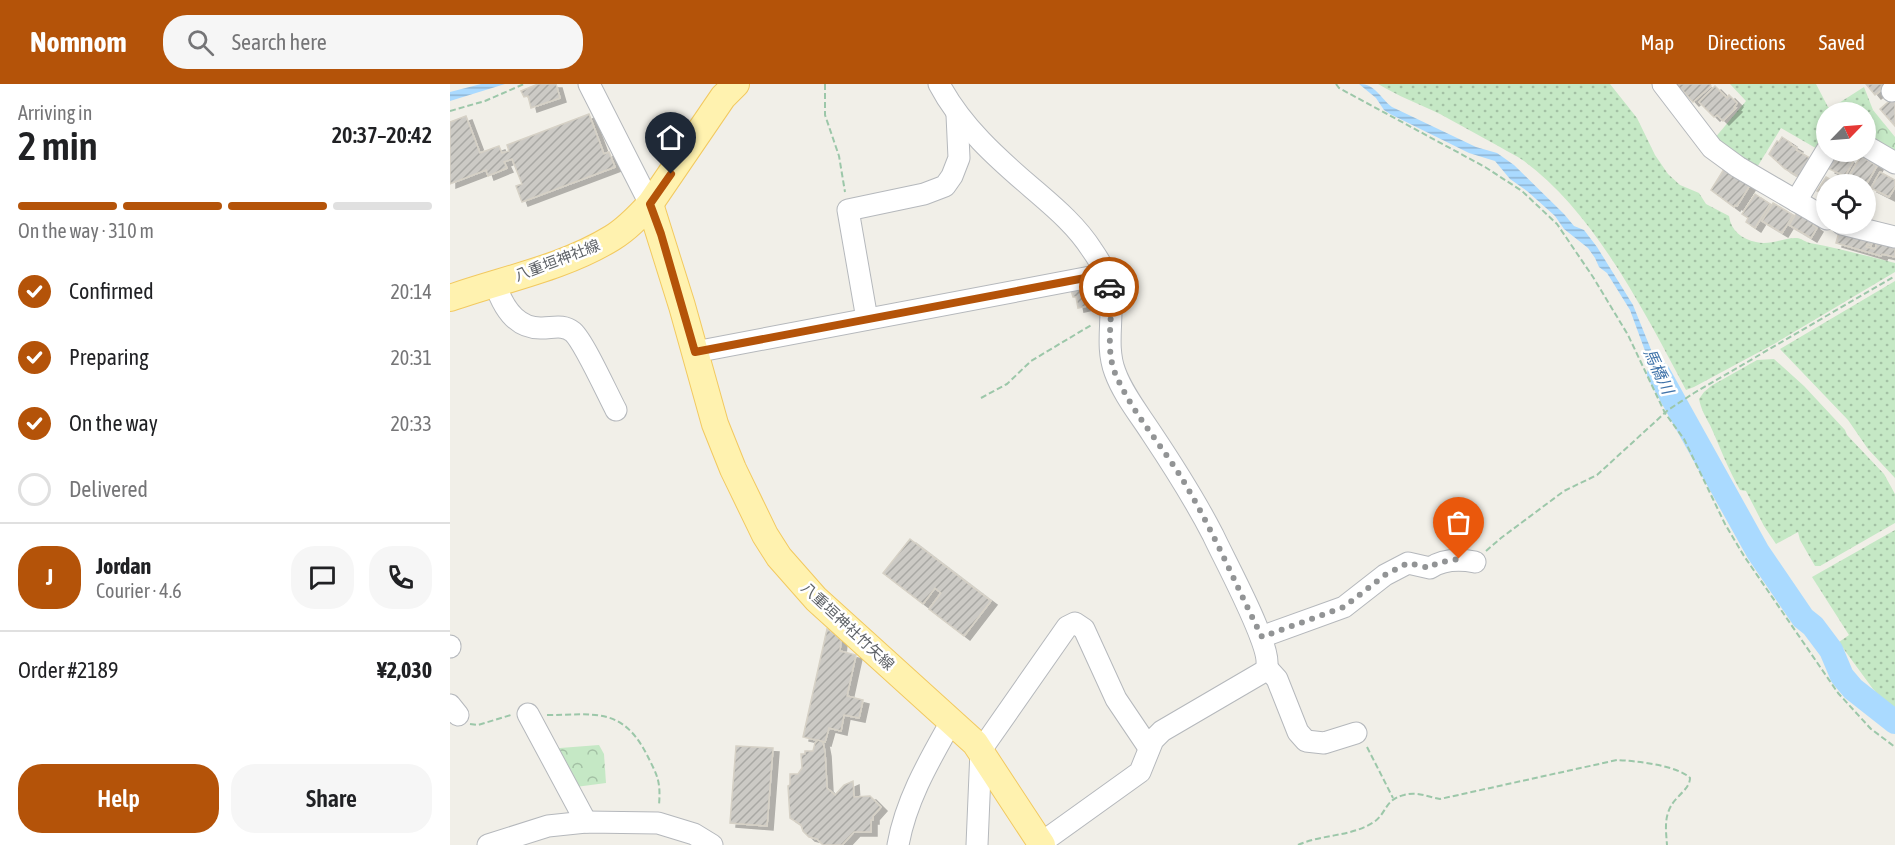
<!DOCTYPE html>
<html lang="en">
<head>
<meta charset="utf-8">
<style>
  body { margin:0; font-family:"Asap Condensed","Noto Sans JP",sans-serif; background:#f6f6f6; color:#202124; height:100vh; display:flex; flex-direction:column; font-size:22px; white-space:nowrap }
  * { box-sizing:border-box; margin:0 }
  p { font-size:20px; color:#757577 }
  .icon { flex:none; width:33px; height:33px; fill:none; stroke:currentColor; stroke-width:2; stroke-linecap:round; stroke-linejoin:round }
  .map { position:relative; flex:1; overflow:hidden }
  .side { display:flex; flex-direction:column; background:#fff; width:450px }
  .side>* { flex:none }
  .needle { width:39px; rotate:65deg }
  .controls { position:absolute; left:1366px; top:18px; display:grid; gap:12px }
  .controls a { display:grid; place-items:center; width:60px; height:60px; border-radius:50%; background:#fff; box-shadow:0 3px 9px #0003; font-size:30px }
  .pin { position:absolute; display:grid; place-items:center; width:51px; height:51px; color:#fff; margin:-62px -26px; border-radius:50% 50% 50% 0; rotate:-45deg; box-shadow:0 0 6px #0007 }
  .pin .icon { rotate:45deg }
  .courier { position:absolute; display:grid; place-items:center; width:60px; height:60px; margin:-30px; border:4px solid #b45309; border-radius:50%; background:#fff; color:#222; box-shadow:0 2px 8px #0007 }
  .headline em { font-style:normal; font-weight:600 }
  .headline div { display:flex; flex-direction:column-reverse }
  .headline { display:flex; align-items:center; justify-content:space-between; height:102px; padding:0 18px }
  h1 { font-size:39px; font-weight:600; line-height:45px }
  .bar { display:grid; grid-template-columns:repeat(4,1fr); gap:9px 6px; align-content:center; height:72px; padding:0 18px }
  .bar i { height:8px; border-radius:4px; background:#e0e0e0 }
  .bar .current { background:#b45309 }
  .bar p { grid-column:span 4 }
  .line { display:flex; align-items:center; gap:15px; padding:0 18px; border-top:2px solid #e0e0e0 }
  .line div { flex:1 }
  .round { display:grid; place-items:center; flex:none; width:63px; height:63px; border-radius:24px; background:#f6f6f6 }
  ol { padding:0 18px; list-style:none }
  li { display:flex; align-items:center; gap:18px; height:66px }
  li p { margin-inline-start:auto }
  li .icon { padding:6px; border-radius:50%; background:#b45309; color:#fff; stroke-width:4 }
  li:last-child { color:#757577 }
  li i { width:33px; height:33px; border:3px solid #e0e0e0; border-radius:50% }
  .cta { display:flex; gap:12px; margin-top:auto; padding:12px 18px }
  .cta a { flex:1; height:69px; border-radius:24px; background:#b45309; color:#fff; font-size:24px; font-weight:600; line-height:69px; text-align:center }
  .cta a+a { background:#f6f6f6; color:#202124 }
  header { display:flex; align-items:center; gap:36px; box-sizing:border-box; height:84px; padding:0 30px; background:#b45309; color:#fff }
  header strong { font-size:28px }
  nav { display:flex; gap:33px; margin-inline-start:auto; font-size:21px }
  .search { width:420px; height:54px; background:#f6f6f6; display:flex; align-items:center; gap:15px; box-sizing:border-box; padding:0 21px; border-radius:24px; color:#757577; font-size:22px }
  main { display:flex; flex:1; min-height:0 }
  .map>svg:first-child { display:block }
</style>
</head>
<body>
<header>
<strong>Nomnom</strong>
<div class="search"><svg class="icon" aria-label="search" viewBox="0 0 24 24"><circle cx="10" cy="10" r="6"/><path d="M15 15l6 6"/></svg>Search here</div>
<nav><a>Map</a><a>Directions</a><a>Saved</a></nav>
</header>
<main>
<section class="side">
<div class="headline"><div><h1>2 min</h1><p>Arriving in</p></div><em>20:37–20:42</em></div>
<div class="bar"><i class="current"></i><i class="current"></i><i class="current"></i><i></i><p>On the way · 310 m</p></div>
<ol>
<li><svg class="icon" aria-label="check" viewBox="0 0 24 24"><path d="M5 12l5 5 9-10"/></svg>Confirmed<p>20:14</p></li>
<li><svg class="icon" aria-label="check" viewBox="0 0 24 24"><path d="M5 12l5 5 9-10"/></svg>Preparing<p>20:31</p></li>
<li><svg class="icon" aria-label="check" viewBox="0 0 24 24"><path d="M5 12l5 5 9-10"/></svg>On the way<p>20:33</p></li>
<li><i></i>Delivered</li>
</ol>
<div class="line" style="height:108px"><b class="round" style="background:#b45309;color:#fff">J</b><div><b>Jordan</b><p>Courier · 4.6</p></div><a class="round"><svg class="icon" aria-label="chat" viewBox="0 0 24 24"><path d="M4 5h16v11H9l-5 4z"/></svg></a><a class="round"><svg class="icon" aria-label="phone" viewBox="0 0 24 24"><path d="M5 4h4l2 5-3 2q2 4 5 5l2-3 5 2v4C11 20 4 13 5 4z"/></svg></a></div>
<div class="line" style="height:78px"><div>Order #2189</div><b>¥2,030</b></div>
<div class="cta"><a>Help</a><a>Share</a></div>
</section>
<div class="map">
<svg width="1445" height="761" viewBox="0 0 1445 761">
  <defs>
    <pattern id="grass-dots" width="8" height="8" patternUnits="userSpaceOnUse" patternTransform="scale(1.5)"><rect width="8" height="8" fill="#c5e8c5"/><path d="M2 2h.1M6 6h.1" fill="none" stroke="#a3c0a4" stroke-width="1.8" stroke-linecap="round"/></pattern>
    <pattern id="park-crowns" width="20" height="18" patternUnits="userSpaceOnUse" patternTransform="scale(1.5)"><rect width="20" height="18" fill="#c5e8c5"/><path d="M2 6a3 3 0 1 1 6 0M12 15a3 3 0 1 1 6 0" fill="none" stroke="#a3c0a4"/></pattern>
    <pattern id="water-rules" width="6" height="5" patternUnits="userSpaceOnUse" patternTransform="scale(1.5)"><rect width="6" height="5" fill="#aadaff"/><path d="M0 2.5h6" fill="none" stroke="#8eb4d2"/></pattern>
    <pattern id="building-hatch" width="6" height="6" patternUnits="userSpaceOnUse" patternTransform="scale(1.5)"><rect width="6" height="6" fill="#cccac5"/><path d="M-1 1l2-2M0 6l6-6M5 7l2-2" fill="none" stroke="#a9a8a4"/></pattern>
    <filter id="shadow"><feDropShadow dx="6" dy="4" stdDeviation="0" flood-color="#0004"/></filter>
  </defs>
  <rect width="100%" height="100%" fill="#f1efe8"/>
  <!-- grass -->
  <g fill="url(#grass-dots)">
    <path d="M928 0H1160L1187 34 1205 71 1218 90 1230 101 1249 109 1256 120 1279 132C1281 147 1292 155 1306 158 1320 162 1335 153 1347 154 1351 154 1355 158 1360 159 1388 164 1417 172 1445 179V188L1324 260 1244 303 1236 306C1195 229 1145 129 1074 77 1066 71 1058 68 1050 63 1030 52 1010 41 990 30 969 20 948 12 928 0Z"/>
    <path d="M1280 0H1366L1378 23 1381 24 1414 3 1423 26 1416 31V28H1377C1377 42 1376 54 1369 66L1331 44 1306 85 1264 55 1296 17Z"/>
    <polygon points="1445,197 1445,394 1418,365 1398,336 1330,265"/>
    <path d="M1324 275 1354 302 1395 346 1397 351 1434 390 1445 410V439L1370 482H1365L1350 456 1348 448 1326 460 1314 442 1296 407 1290 406C1278 385 1270 363 1260 341 1255 332 1251 325 1249 315L1254 308 1261 302 1307 276Z"/>
    <polygon points="1445,446 1445,628 1423,605 1390,560 1389,558 1399,551 1362,493"/>
  </g>
  <!-- park -->
  <g fill="url(#park-crowns)">
    <polygon points="1423,26 1445,53 1445,72 1416,55 1416,31"/>
    <polygon points="149,661 154,670 156,699 118,704 97,665"/>
  </g>
  <!-- water -->
  <g fill="url(#water-rules)">
    <polygon points="31,0 55,0 0,17 0,8"/>
    <path d="M909 0C926 0 930 14 942 23L1026 63 1047 69 1064 81 1114 130 1124 142 1134 146 1147 163 1183 221 1208 283 1226 317 1222 320 1198 275 1180 226 1157 189 1149 183 1145 174 1138 164 1114 145 1105 132 1077 107 1060 95 1045 77 1019 69 940 30 934 26 926 14Z"/>
  </g>
  <g fill="none" stroke-linecap="round" stroke-linejoin="round">
    <!-- river -->
    <polyline stroke="#aadaff" stroke-width="24" points="1209,290 1308,468 1353,534 1363,542 1381,566 1392,592 1403,605 1445,638"/>
  </g>
  <!-- building -->
  <g fill="url(#building-hatch)" stroke="#d6d1c6" stroke-width="1.5" filter="url(#shadow)">
    <polygon points="88,0 106,0 110,14 81,24 78,12 74,13 71,7"/>
    <polygon points="1224,0 1260,0 1261,2 1243,18 1232,6 1230,7"/>
    <polygon points="1416,0 1439,0 1425,11"/>
    <polygon points="1265,2 1277,14 1279,11 1287,19 1284,23 1286,24 1273,37 1267,31 1264,33 1249,18"/>
    <polygon points="1444,13 1445,14 1445,42 1430,25"/>
    <polygon points="139,30 154,70 159,68 165,83 72,118 66,102 72,100 62,75 54,78 57,84 38,92 36,86 0,100 0,38 16,32 30,69 49,62 52,69 59,67 57,61"/>
    <polygon points="1332,53 1341,59 1340,60 1347,64 1346,66 1360,74 1349,93 1335,85 1319,70 1327,57 1329,58"/>
    <polygon points="1382,68 1391,68 1398,71 1396,74 1403,78 1395,92 1379,85 1380,83 1375,80"/>
    <polygon points="1411,72 1427,82 1416,101 1400,90"/>
    <polygon points="1274,85 1300,101 1287,122 1285,121 1284,123 1261,106"/>
    <polygon points="1430,88 1445,96 1445,103 1439,113 1421,104"/>
    <polygon points="1376,93 1388,100 1377,100 1377,113 1367,107"/>
    <polygon points="1305,110 1320,120 1305,144 1296,138 1298,134 1292,130"/>
    <polygon points="1323,119 1343,131 1332,149 1312,137"/>
    <polygon points="1349,125 1367,136 1363,141 1367,144 1361,154 1339,141"/>
    <polygon points="1390,144 1423,154 1421,162 1417,160 1416,163 1425,165 1429,153 1445,159 1445,173 1432,170 1431,172 1386,159"/>
    <polygon points="651,196 655,218 628,224 626,213 623,213 620,203"/>
    <polygon points="460,455 541,517 514,552 479,525 491,509 485,504 473,520 433,489"/>
    <polygon points="377,545 382,548 391,556 390,567 406,571 397,612 413,616 409,634 394,631 391,647 379,644 375,658 353,653"/>
    <polygon points="368,656 373,658 375,668 377,704 385,711 394,701 403,697 404,713 420,712 431,723 423,732 423,736 421,736 421,748 404,748 392,761 373,761 367,755 359,753 353,747 351,741 340,734 338,702 340,701 340,690 348,690 352,684 351,670 355,670 355,667 363,667 365,659"/>
    <polygon points="286,662 323,664 317,742 280,739"/>
  </g>
  <g fill="none" stroke-linecap="round" stroke-linejoin="round">
    <defs>
      <g id="minor">
        <polyline points="139,0 200,120"/>
        <path d="M489 0C511 42 547 74 582 104 604 123 626 141 642 166 651 179 658 191 660 207 664 234 655 262 665 288 673 310 689 330 702 350 724 383 745 416 763 451 775 477 819 557 817 580 817 585 816 585 813 588L712 647 703 656 690 688 591 759"/>
        <polyline points="1213,0 1262,64 1288,83 1377,135"/>
        <polyline points="1442,7 1445,4"/>
        <polyline points="1416,62 1445,79"/>
        <polyline points="1346,117 1377,66"/>
        <polyline points="1392,140 1445,153"/>
        <path d="M45 199C52 221 65 245 92 244 103 244 113 240 123 248 134 258 157 309 166 326"/>
        <polyline points="417,235 398,126 474,110 495,102 502,92 509,74 507,31"/>
        <polyline points="245,268 656,190"/>
        <path d="M811 553 894 523 935 491 958 479 980 484C994 475 1009 475 1025 478"/>
        <polyline points="0,562 0,563"/>
        <polyline points="817,584 827,595 848,648 856,657 874,659 906,649"/>
        <polyline points="0,621 8,631"/>
        <polyline points="78,630 136,738"/>
        <polyline points="38,761 98,742 136,738 208,739 244,750 262,761"/>
        <path d="M448 761C456 716 479 677 501 638"/>
        <polyline points="527,761 531,666 617,543 625,539 634,545 666,615 699,664"/>
      </g>
      <g id="major">
        <polyline points="200,120 232,222 265,340 283,385 315,451 329,473 366,515 525,659 592,761"/>
        <path d="M0 214C54 195 113 184 162 154 177 145 189 132 200 120L273 13 286 0"/>
      </g>
    </defs>
    <!-- minor casing -->
    <use href="#minor" stroke="#b5b8bc" stroke-width="23"/>
    <!-- major casing -->
    <use href="#major" stroke="#f2c960" stroke-width="28"/>
    <!-- path -->
    <g stroke="#9cc7a9" stroke-width="2" stroke-dasharray="6 3" stroke-linecap="butt">
      <polyline points="375,0 375,31 389,72 395,108"/>
      <polyline points="886,0 889,4 1035,83 1072,107 1107,140 1143,193 1178,251 1215,329 1234,355 1275,440 1294,472 1388,609 1421,645 1445,663"/>
      <polyline points="0,27 35,17 74,0"/>
      <polyline points="531,314 557,300 581,277 643,240"/>
      <polyline points="1036,467 1051,454 1114,407 1147,391 1218,326 1244,309 1445,192"/>
      <path d="M97 631C143 631 171 622 196 669 207 691 211 696 209 721"/>
      <polyline points="20,640 28,641 61,631"/>
      <polyline points="917,663 943,714"/>
      <path d="M848 761C872 750 901 753 924 738 937 729 934 716 954 711 967 707 978 713 990 715L1167 676C1185 677 1227 681 1240 694 1240 705 1226 712 1221 722 1214 734 1216 747 1217 761"/>
    </g>
    <!-- minor -->
    <use href="#minor" stroke="#fff" stroke-width="21"/>
    <!-- major -->
    <use href="#major" stroke="#fff2af" stroke-width="26"/>
  </g>
  <g fill="none" stroke-linecap="round" stroke-linejoin="round">
    <!-- done -->
    <path stroke="#929495" stroke-width="6" stroke-dasharray="0 10.8" d="M659 203C665 231 654 261 665 289 681 327 710 359 731 393 762 444 785 499 812 553L894 523 935 491 958 479 980 484 987 479 1009 475"/>
    <!-- route -->
    <polyline stroke="#b45309" stroke-width="8" points="221,90 200,120 211,150 245,268 656,190 659,203"/>
  </g>
  <g text-anchor="middle" dominant-baseline="central" stroke-width="5" stroke-linejoin="round" paint-order="stroke">
    <!-- street labels -->
    <g font-size="15" fill="#5f6368" stroke="#fff">
      <text transform="translate(107 176) rotate(-21)">八重垣神社線</text>
      <text transform="translate(398 542) rotate(43)">八重垣神社竹矢線</text>
    </g>
    <!-- water labels -->
    <g font-size="16" font-style="italic" fill="#4174aa" stroke="#fff">
      <text transform="translate(1209 287) rotate(65)">馬橋川</text>
    </g>
  </g>
</svg>
<div class="controls">
<a><svg class="needle" viewBox="-14 -14 28 28"><path d="M0-13l5 13h-10z" fill="#e53935"/><path d="M0 13l5-13h-10z" fill="#757577"/></svg></a>
<a><svg class="icon" aria-label="locate" viewBox="0 0 24 24"><circle cx="12" cy="12" r="6"/><path d="M12 2v4M12 18v4M2 12h4M18 12h4"/></svg></a>
</div>
<div class="pin" style="left:1009px;top:475px;background:#ea580c"><svg class="icon" aria-label="bag" viewBox="0 0 24 24"><path d="M5 8h14l-1 12H6zM9 8a3 3 0 0 1 6 0"/></svg></div>
<div class="pin" style="left:221px;top:90px;background:#1f2937"><svg class="icon" aria-label="home" viewBox="0 0 24 24"><path d="M3 11l9-7 9 7M6 9v11h12V9"/></svg></div>
<div class="courier" style="left:659px;top:203px"><svg class="icon" aria-label="car" viewBox="0 0 24 24"><path d="M5 17H2v-5l4-1 3-4h7l3 4 3 1v5h-3M9 17h6M6 11h13"/><circle cx="7" cy="17" r="2"/><circle cx="17" cy="17" r="2"/></svg></div>
</div>
</main>
</body>
</html>
